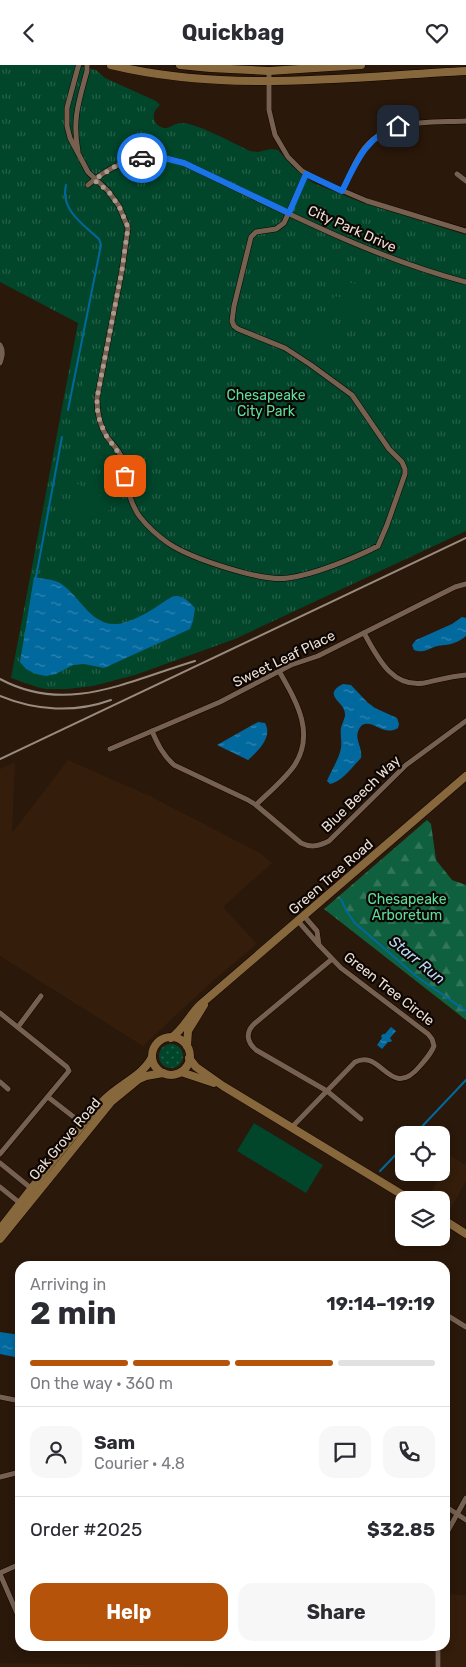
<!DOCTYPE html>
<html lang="en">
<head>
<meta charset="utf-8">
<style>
  body { margin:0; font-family:Rubik,sans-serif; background:#f7f7f7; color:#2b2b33; height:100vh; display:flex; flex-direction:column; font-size:19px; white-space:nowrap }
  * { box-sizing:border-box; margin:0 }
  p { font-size:16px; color:#7c7c81 }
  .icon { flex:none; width:28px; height:28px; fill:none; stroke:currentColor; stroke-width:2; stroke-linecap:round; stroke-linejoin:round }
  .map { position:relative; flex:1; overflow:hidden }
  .sheet { position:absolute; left:15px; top:1196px; width:435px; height:390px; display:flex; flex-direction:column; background:#fff; border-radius:15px; box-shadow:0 2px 8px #0003 }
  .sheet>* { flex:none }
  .controls { position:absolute; left:395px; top:1061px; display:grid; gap:10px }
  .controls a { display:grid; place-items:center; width:55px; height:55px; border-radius:10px; background:#fff; box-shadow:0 2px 8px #0003; font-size:25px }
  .pin { position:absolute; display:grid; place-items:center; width:42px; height:42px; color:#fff; margin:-21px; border-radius:10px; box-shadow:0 2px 8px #0006 }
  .courier { position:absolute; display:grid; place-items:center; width:50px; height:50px; margin:-25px; border:4px solid #1a73e8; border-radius:50%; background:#fff; color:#222; box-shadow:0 1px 6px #0007 }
  .summary em { font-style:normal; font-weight:700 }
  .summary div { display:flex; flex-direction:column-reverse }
  .summary { display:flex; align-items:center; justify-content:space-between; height:85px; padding:0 15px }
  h1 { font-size:32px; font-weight:700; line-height:38px }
  .bar { display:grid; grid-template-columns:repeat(4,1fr); gap:8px 5px; align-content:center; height:60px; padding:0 15px }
  .bar i { height:6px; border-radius:4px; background:#e1e1e2 }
  .bar .active { background:#b45309 }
  .bar p { grid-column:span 4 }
  .line { display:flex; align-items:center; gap:12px; padding:0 15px; border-top:1px solid #e1e1e2 }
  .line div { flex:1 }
  .round { display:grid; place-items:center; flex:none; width:52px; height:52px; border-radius:15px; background:#f7f7f7 }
  .primary-button { display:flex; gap:10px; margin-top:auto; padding:10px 15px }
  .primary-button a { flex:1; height:58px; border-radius:15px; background:#b45309; color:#fff; font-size:20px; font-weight:700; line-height:58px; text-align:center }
  .primary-button a+a { background:#f7f7f7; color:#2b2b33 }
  header { display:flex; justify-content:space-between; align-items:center; height:65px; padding:0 15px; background:#fff; font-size:22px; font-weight:700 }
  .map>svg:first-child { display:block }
</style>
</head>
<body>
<header><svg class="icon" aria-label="back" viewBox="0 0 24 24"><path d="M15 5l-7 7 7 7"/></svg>Quickbag<svg class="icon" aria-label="heart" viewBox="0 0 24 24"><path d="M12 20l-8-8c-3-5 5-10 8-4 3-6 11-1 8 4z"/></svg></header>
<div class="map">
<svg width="466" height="1602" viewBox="0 0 466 1602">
  <defs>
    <pattern id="grass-dots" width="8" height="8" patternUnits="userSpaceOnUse" patternTransform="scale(1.25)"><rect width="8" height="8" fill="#01452a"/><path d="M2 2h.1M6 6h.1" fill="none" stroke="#266048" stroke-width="1.8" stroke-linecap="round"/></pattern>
    <pattern id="forest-firs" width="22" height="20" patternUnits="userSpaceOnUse" patternTransform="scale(1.25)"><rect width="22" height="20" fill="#0f603e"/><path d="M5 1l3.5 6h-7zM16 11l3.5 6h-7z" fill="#327659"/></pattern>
    <pattern id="park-tufts" width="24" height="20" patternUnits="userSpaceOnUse" patternTransform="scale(1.25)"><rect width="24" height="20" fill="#01452a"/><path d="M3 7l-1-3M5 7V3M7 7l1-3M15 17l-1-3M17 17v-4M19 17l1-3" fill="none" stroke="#266048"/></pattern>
    <pattern id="water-ripples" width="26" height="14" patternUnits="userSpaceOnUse" patternTransform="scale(1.25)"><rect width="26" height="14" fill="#02699e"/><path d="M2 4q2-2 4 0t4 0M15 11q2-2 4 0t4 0" fill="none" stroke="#3485af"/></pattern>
  </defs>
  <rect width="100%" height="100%" fill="#2a180a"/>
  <!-- built -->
  <g fill="#341d0a">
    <polygon points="68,695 150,731 260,788 272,798 223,842 257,879 215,914 143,981 0,891 0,704 15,697 12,768"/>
    <polygon points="449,1090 466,1100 466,1116 446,1152 441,1149 441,1135 428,1135"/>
    <polygon points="445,1529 466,1530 466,1602 438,1602 438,1581 445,1581"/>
    <polygon points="0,1598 221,1601 233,1601 0,1602"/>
  </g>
  <!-- grass -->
  <circle fill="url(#grass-dots)" cx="171" cy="991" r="12"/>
  <!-- forest -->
  <polygon fill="url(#forest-firs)" points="427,755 431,759 436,795 452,815 466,820 466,955 324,844"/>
  <!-- park -->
  <path fill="url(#park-tufts)" d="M0 0H75L96 5 105 13 156 36 160 40C152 46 151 57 161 62 168 66 175 57 182 58 197 58 235 79 250 86L258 87 271 84 278 85 293 102 313 118 366 139 466 170V466L235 574 135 610 93 621 68 624H46L37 622 11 613 78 258 0 217Z"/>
  <!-- garden -->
  <g fill="#01452a">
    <polygon points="388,159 407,165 402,182 383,176"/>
    <polygon points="342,198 365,204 361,218 338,213"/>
    <polygon points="338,215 361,220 358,234 335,228"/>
    <polygon points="334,231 357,237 354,250 331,244"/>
    <polygon points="314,258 335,263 332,276 311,271"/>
    <polygon points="85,305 96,307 92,327 81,325"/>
    <path d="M73 417 88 424 91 422 93 423C97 429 103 432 107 440L109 439 112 444 82 458 72 436 76 434 75 432 67 428Z"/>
    <polygon points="254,1058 323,1100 306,1128 237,1086"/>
  </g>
  <!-- water -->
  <g fill="url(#water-ripples)">
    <path d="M34 512C42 514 53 514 60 518 79 530 90 559 114 559 124 560 144 550 153 544 172 533 176 522 195 543L193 556 190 564 104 603 84 599 73 600 56 609 46 611 36 609 26 604 20 597Z"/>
    <path d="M462 552 466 553V571C452 582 448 578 434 582 427 585 422 588 414 585L412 580 416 575 452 559Z"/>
    <path d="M343 619 351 620 367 637 375 643 397 653 399 659 398 663C383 672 374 654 362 660 351 672 363 680 361 693 352 702 343 716 330 719L327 716C331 706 339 694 341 683 342 676 340 669 341 663 342 659 344 655 345 651 347 637 320 631 343 619Z"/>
    <path d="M258 657 265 658C273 672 258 686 248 695L217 680Z"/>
    <polygon points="391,962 396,966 390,973 392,976 390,977 388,977 382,984 377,980 382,973 381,971 383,969 385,969"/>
    <polygon points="0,1267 20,1270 20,1293 0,1289"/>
  </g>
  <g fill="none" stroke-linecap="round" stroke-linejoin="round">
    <!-- stream -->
    <g stroke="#02699e" stroke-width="2">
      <path d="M66 120C60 145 83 159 99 174L101 180 68 345"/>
      <polyline points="36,512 62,372"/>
      <polyline points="341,834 346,845 355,858 416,911 466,946"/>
      <polyline points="414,1070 466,1015"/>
      <polyline points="380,1106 404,1081"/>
    </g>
    <defs>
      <g id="street">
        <path d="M79 0 78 2 67 43V61L70 73 88 107 108 126 119 141 128 163 122 205 97 333C97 347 99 360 107 372 112 379 118 384 121 391 123 397 123 403 124 410 127 424 131 440 140 452 148 462 158 471 168 478 190 493 261 517 288 513 313 510 355 493 378 481L387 460 405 409V404L402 397 389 384 352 330 311 300 285 283 238 264 234 261 232 256 234 241 251 172 256 167 276 164 284 158 306 109"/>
        <polyline points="269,6 269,45 275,70 288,92 302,106 320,116 367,136 466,166"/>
        <path d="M78 86C72 54 79 36 87 6V0"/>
        <polyline points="457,109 466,116"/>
        <path d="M88 120C116 95 148 86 184 98 276 142 367 191 466 217"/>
        <path d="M342 126C348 114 353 100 361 88 384 52 429 58 466 56"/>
        <path d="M0 280C4 286 2 292 0 298"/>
        <path d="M364 568C377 591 391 623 424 618 438 615 452 611 466 610"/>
        <path d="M152 666C158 680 163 690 174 700L248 735 256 740 301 778C311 783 319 781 329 776L406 700 466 656"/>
        <polyline points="110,684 220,637 291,600 318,591 455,522 466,519"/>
        <path d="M256 740C268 728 284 715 294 701 316 668 296 636 279 606"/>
        <polyline points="298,856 319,880 317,866 304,851"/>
        <path d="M332 894 254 959C245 968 247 977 256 985L327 1026 361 1054"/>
        <polyline points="0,948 67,1002 69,1006 0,1089"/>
        <polyline points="18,962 41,931"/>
        <polyline points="0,1017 8,1024"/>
        <polyline points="48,1032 75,1053"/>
        <path d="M292 1062 355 997C382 983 390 1037 420 1001 425 995 431 989 434 981L432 974 428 969 341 903 319 880"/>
        <polyline points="0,1098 32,1124"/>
        <polyline points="0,1122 21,1139"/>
        <polyline points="445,1249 466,1262"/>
        <polyline points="0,1332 20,1336"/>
        <polyline points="0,1412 20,1407"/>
        <polyline points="445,1441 466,1455"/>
        <polyline points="445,1471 466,1433"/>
        <polyline points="0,1508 20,1499"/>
        <polyline points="0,1509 20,1555"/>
        <polyline points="438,1581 438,1602"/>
      </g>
      <g id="secondary">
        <path d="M111 0C227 28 348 12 466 6"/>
        <polyline points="180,0 210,3 269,6 361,0"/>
        <circle cx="171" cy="991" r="19"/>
        <path d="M171 973C184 964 190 949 201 939L466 711"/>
        <polyline points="187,981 188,966 204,940"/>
        <polyline points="189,993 196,1002 223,1021 411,1135"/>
        <polyline points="181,1007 214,1018"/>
        <polyline points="441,1153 466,1169"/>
        <path d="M0 1164C34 1121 67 1075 104 1035 119 1019 143 1011 152 992"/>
        <polyline points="0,1174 111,1037 139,1014 146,1011 163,1008"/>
      </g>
    </defs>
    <!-- street casing -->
    <use href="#street" stroke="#120400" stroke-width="6"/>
    <!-- secondary casing -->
    <use href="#secondary" stroke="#120400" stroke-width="9"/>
    <!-- street -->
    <use href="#street" stroke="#766050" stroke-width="5"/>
    <!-- secondary -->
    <use href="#secondary" stroke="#87683d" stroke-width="8"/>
    <!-- rail -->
    <g stroke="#9a8b80" stroke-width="2">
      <path d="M0 614C67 650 128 616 195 596"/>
      <path d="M0 631C36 646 75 648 111 635"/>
      <polyline points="0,694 466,473"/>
    </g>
  </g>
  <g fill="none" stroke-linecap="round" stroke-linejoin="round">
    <!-- done -->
    <polyline stroke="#a99a8f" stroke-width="5" stroke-dasharray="0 9" points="125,411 120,390 107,372 100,357 97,343 97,333 122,205 128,162 119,141 108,126 94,115 117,100 142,93"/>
    <!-- route -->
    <path stroke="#1a73e8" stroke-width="6" d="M142 93 160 92 184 98 289 148 306 109 342 126C356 98 366 71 398 61"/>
  </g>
  <g text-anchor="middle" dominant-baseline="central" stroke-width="4.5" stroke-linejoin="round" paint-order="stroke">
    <!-- street labels -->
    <g font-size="14" fill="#ede0d7" stroke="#0d0602">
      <text transform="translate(352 164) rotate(24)">City Park Drive</text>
      <text transform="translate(284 594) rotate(-26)">Sweet Leaf Place</text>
      <text transform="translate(361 729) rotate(-44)">Blue Beech Way</text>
      <text transform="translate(331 812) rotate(-41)">Green Tree Road</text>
      <text transform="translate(389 924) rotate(38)">Green Tree Circle</text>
      <text transform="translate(65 1074) rotate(-50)">Oak Grove Road</text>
    </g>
    <!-- park labels -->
    <g font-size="14" fill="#5dde9f" stroke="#0d0602">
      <text x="266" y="330">Chesapeake<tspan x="266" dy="16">City Park</tspan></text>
      <text x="407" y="834">Chesapeake<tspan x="407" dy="16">Arboretum</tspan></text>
    </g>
    <!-- water labels -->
    <g font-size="15" font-style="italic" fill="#b5dcfa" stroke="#0d0602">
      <text transform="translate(417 895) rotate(39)">Starr Run</text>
    </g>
  </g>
</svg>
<div class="controls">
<a><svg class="icon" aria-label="locate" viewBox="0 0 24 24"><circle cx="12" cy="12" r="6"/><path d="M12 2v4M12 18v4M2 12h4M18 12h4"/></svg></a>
<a><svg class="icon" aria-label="layers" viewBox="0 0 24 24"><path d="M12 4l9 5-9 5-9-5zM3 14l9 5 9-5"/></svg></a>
</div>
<div class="pin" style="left:125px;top:411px;background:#ea580c"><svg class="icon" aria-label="bag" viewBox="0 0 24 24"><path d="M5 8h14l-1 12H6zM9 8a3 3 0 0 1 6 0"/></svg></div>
<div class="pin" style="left:398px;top:61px;background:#1f2937"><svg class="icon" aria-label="home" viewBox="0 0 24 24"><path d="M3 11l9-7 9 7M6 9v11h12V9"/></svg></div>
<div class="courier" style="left:142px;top:93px"><svg class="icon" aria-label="car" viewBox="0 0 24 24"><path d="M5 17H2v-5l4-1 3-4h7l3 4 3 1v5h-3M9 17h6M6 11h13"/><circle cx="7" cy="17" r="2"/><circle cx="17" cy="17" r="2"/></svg></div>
<section class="sheet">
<div class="summary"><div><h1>2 min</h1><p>Arriving in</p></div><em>19:14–19:19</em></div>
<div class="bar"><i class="active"></i><i class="active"></i><i class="active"></i><i></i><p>On the way · 360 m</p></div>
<div class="line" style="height:90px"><a class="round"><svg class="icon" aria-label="person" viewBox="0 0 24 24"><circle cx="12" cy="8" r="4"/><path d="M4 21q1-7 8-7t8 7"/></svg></a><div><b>Sam</b><p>Courier · 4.8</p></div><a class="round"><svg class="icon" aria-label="chat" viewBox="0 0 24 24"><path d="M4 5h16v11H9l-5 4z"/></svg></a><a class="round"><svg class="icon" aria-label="phone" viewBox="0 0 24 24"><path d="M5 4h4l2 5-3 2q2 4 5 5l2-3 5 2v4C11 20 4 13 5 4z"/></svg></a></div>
<div class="line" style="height:65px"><div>Order #2025</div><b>$32.85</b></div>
<div class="primary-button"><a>Help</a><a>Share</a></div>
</section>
</div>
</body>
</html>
